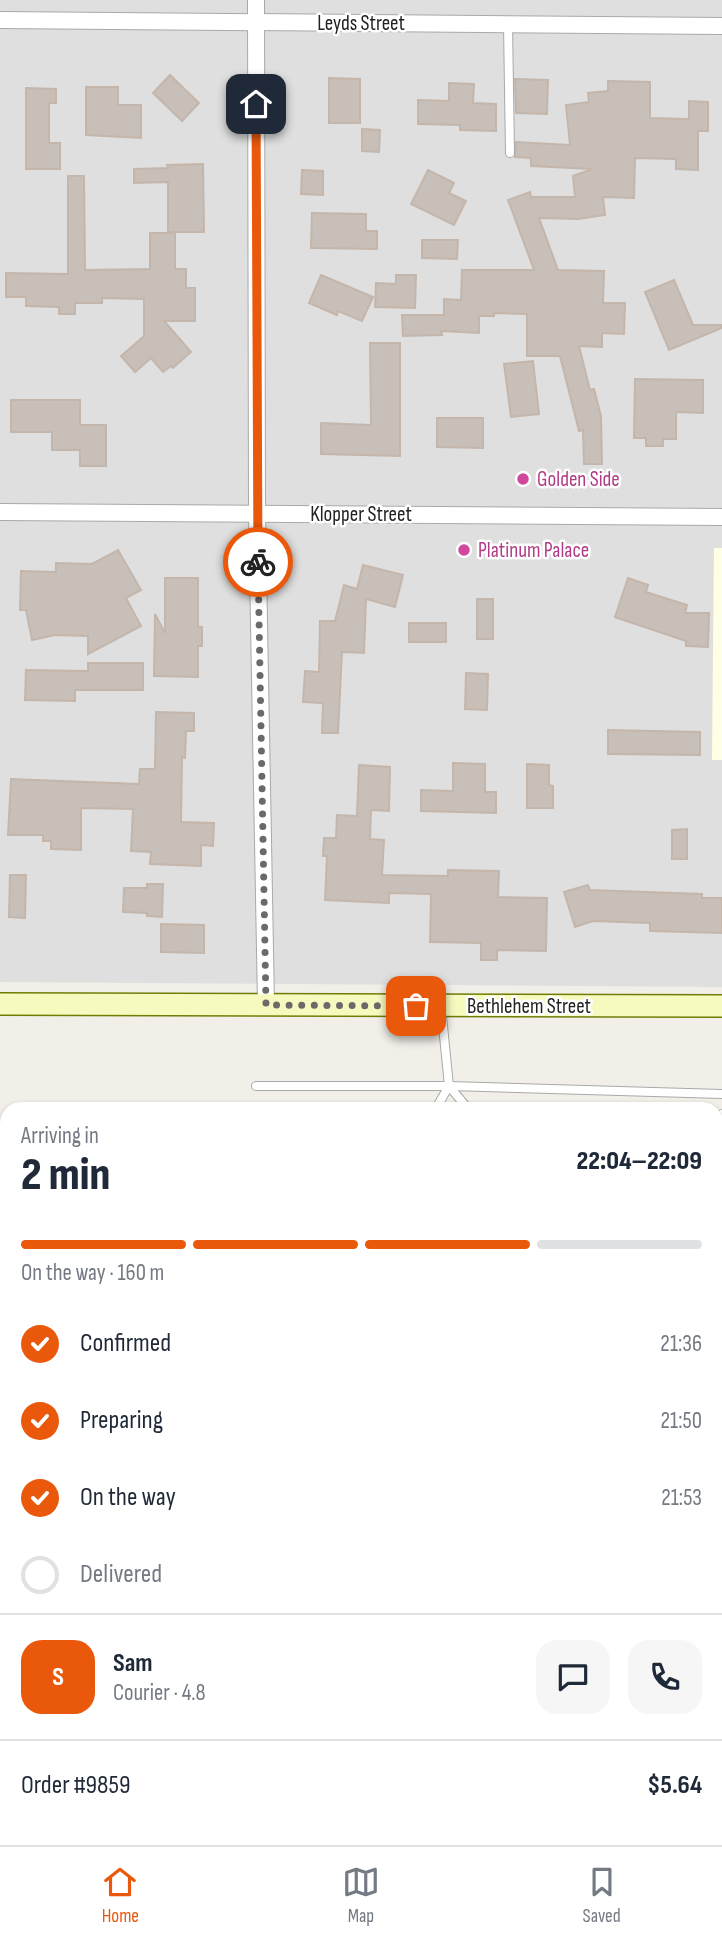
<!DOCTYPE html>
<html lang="en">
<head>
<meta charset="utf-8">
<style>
  body { margin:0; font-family:"Sofia Sans Condensed",sans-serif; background:#f6f6f7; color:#1f2937; height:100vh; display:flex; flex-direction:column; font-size:26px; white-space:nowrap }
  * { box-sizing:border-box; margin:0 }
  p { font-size:23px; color:#747a83 }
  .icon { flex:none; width:38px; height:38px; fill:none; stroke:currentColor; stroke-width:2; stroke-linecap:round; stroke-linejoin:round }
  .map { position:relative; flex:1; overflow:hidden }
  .drawer { position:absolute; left:0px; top:1102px; width:723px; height:744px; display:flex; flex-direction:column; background:#fff; border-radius:21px 21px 0 0; box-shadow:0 2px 5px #0004 }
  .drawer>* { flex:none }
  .pin { position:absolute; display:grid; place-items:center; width:60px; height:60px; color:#fff; margin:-30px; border-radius:14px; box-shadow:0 4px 10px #0006 }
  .courier { position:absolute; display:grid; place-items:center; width:70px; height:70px; margin:-35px; border:5px solid #ea580c; border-radius:50%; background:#fff; color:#222; box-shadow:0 2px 9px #0007 }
  .headline em { font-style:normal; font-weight:800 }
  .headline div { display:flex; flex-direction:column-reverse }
  .headline { display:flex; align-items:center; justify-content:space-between; height:119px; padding:0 21px }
  h1 { font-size:46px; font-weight:800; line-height:52px }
  .bar { display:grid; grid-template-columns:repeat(4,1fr); gap:10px 7px; align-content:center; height:84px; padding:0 21px }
  .bar i { height:9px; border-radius:5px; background:#e0e1e3 }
  .bar .selected { background:#ea580c }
  .bar p { grid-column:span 4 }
  .line { display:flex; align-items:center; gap:18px; padding:0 21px; border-top:2px solid #e0e1e3 }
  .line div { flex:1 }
  .round { display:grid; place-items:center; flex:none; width:74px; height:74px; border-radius:21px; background:#f6f6f7 }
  ol { padding:0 21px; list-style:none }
  li { display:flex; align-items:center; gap:21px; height:77px }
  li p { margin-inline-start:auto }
  li .icon { padding:7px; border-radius:50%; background:#ea580c; color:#fff; stroke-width:4 }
  li:last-child { color:#747a83 }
  li i { width:38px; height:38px; border:4px solid #e0e1e3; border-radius:50% }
  .tabs { display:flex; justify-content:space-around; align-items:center; height:98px; border-top:2px solid #e0e1e3; background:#fff; font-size:19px; color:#747a83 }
  .tabs a { display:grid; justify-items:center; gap:4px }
  .tabs .selected { color:#ea580c }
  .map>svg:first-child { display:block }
</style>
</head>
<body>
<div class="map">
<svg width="722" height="1845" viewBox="0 0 722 1845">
  <defs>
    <pattern id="water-waves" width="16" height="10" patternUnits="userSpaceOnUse" patternTransform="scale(1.75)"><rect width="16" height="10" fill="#aad3df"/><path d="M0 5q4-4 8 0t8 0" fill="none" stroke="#92b5bf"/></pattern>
  </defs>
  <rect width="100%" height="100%" fill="#f2efe9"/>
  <!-- residential -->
  <polygon fill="#e0dfdf" points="0,0 722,0 722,987 0,982"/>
  <!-- education -->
  <polygon fill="#ffffe5" points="714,548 722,548 722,760 712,760"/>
  <!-- grass -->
  <polygon fill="#cdebb0" points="0,1121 7,1121 7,1839 716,1839 716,1222 722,1214 722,1845 0,1845"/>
  <!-- water -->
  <g fill="url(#water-waves)">
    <polygon points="716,1711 722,1715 722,1799 716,1799"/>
    <polygon points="322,1839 600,1839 588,1845 322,1845"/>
  </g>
  <!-- building -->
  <g fill="#c7bfb8" stroke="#c4b6ab" stroke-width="2">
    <polygon points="170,75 199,103 182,121 153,93"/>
    <polygon points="329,78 360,79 360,123 329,123"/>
    <polygon points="515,79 548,80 547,114 516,113"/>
    <polygon points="608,81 650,82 650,118 689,119 689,101 708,102 708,131 698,131 698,170 676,169 676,159 635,158 634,198 603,197 605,215 578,219 539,218 558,270 604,271 603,303 625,303 624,334 602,333 602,347 579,346 590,390 594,389 601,416 602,464 584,464 583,430 579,431 560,356 527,356 527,314 494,313 494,316 479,316 479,333 441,331 442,335 403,336 402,315 444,315 444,299 461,300 462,270 534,270 508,200 530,192 531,197 575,197 573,176 592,169 531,166 531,158 515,157 516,142 570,145 566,105 589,102 588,93 608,91"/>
    <polygon points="449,83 474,84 473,103 496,104 496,131 460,130 460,125 418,124 418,100 449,101"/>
    <polygon points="86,87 118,87 118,105 141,105 141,138 86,135"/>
    <polygon points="26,88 56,89 56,103 49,103 49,143 60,143 60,169 26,169"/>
    <polygon points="362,129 380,130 379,152 362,151"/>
    <polygon points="203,164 204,232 168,232 168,182 134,183 134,169 168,168 167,165"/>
    <polygon points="302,170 323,171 323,195 301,194"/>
    <polygon points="428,170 454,183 449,193 466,201 454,225 411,204"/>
    <polygon points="68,176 84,176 85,270 150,269 150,233 175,233 175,269 186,269 186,288 195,288 195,321 164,321 191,352 173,368 171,366 163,372 151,358 135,372 121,356 144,336 144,299 102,298 102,303 75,303 75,314 59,314 59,307 26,306 26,297 6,297 6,273 68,274"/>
    <polygon points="312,213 366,214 366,231 377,231 377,249 311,248"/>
    <polygon points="422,240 458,240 457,259 422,258"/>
    <polygon points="321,275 373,297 362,321 338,311 337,315 309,303"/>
    <polygon points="396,275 416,275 415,308 375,307 376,283 396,284"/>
    <polygon points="674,280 693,325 722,325 722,328 669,350 645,292"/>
    <polygon points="370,343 400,343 400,456 321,454 321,423 371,425"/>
    <polygon points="533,361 539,414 511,417 504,364"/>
    <polygon points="635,379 703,380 703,413 676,412 676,439 663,439 663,446 646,446 646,438 634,438"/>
    <polygon points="11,400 80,400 80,425 106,425 106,466 80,466 80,450 52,450 52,432 11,432"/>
    <polygon points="437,418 483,418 483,448 437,447"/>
    <polygon points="118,550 141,590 126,598 141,626 88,654 88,636 55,635 32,640 26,610 20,610 21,571 56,572 56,563 92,564"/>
    <polygon points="363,565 403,575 395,607 366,599 364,653 342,652 338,733 322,733 323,703 303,702 305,671 319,672 320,621 335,621 344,585 357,589"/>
    <polygon points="165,578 198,578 198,627 202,627 202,646 198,646 198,677 154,676 155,614 165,633"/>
    <polygon points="628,578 648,585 646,592 687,605 685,613 709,613 708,647 686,646 686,641 615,617"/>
    <rect x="477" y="599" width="16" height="40"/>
    <rect x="409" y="623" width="37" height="19"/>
    <polygon points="88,663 143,663 143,690 75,690 75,701 25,700 26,670 88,671"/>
    <polygon points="466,673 488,674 487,710 465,709"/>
    <polygon points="156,712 194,713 194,731 186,731 185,758 182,757 181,822 214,823 213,846 201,845 201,866 150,864 151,852 131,851 133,809 81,808 81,850 51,849 51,841 43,841 43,835 8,835 11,779 139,784 140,769 155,769"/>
    <polygon points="608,730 700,732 700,755 608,754"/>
    <polygon points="453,763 485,764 485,792 496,792 496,813 421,811 421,790 453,791"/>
    <polygon points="527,764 549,765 549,785 553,786 553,808 527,808"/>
    <polygon points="359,765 390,767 389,811 371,810 370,839 384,840 382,875 448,876 448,870 499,871 498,897 547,898 546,951 497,950 497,960 481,960 481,943 430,942 431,894 389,893 389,903 325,900 327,856 323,856 324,838 336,838 337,815 357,816"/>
    <polygon points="687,829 687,859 672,859 672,830"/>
    <polygon points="10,875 26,875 25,918 9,917"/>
    <polygon points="147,884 163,884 162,917 147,916 147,913 123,912 124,888 147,888"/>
    <polygon points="588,885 590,890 702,894 702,898 722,898 722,933 650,931 650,923 593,921 575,927 564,892"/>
    <polygon points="161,924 204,925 204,953 161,952"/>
  </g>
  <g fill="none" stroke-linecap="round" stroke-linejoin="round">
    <defs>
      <g id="service">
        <polyline points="508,24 510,153"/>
        <polyline points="441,1006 449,1086"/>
        <polyline points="256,1086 449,1086 722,1094"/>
        <polyline points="435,1110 449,1086 469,1110"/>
        <polyline points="716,1124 722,1114"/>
      </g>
      <g id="minor">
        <polyline points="256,0 257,513 266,1005"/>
        <polyline points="0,20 722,26"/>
        <polyline points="0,512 722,517"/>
      </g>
      <polyline id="secondary" points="0,1004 722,1006"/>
    </defs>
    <!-- service casing -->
    <use href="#service" stroke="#a9a9a9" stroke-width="10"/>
    <!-- minor casing -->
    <use href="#minor" stroke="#a9a9a9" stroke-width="18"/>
    <!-- secondary casing -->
    <use href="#secondary" stroke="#707d05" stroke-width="24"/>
    <!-- service -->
    <use href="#service" stroke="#fff" stroke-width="8"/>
    <!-- minor -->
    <use href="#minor" stroke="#fff" stroke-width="16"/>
    <!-- secondary -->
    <use href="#secondary" stroke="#f7fabf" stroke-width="21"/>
  </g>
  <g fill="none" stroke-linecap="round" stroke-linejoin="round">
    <!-- done -->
    <polyline stroke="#6b6a68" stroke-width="7" stroke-dasharray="0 12.6" points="258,562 266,1005 416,1006"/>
    <!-- route -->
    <polyline stroke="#ea580c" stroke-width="9" points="256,104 258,562"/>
  </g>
  <!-- markers -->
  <g fill="#d1479c" stroke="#fff" stroke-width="2.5">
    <circle cx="523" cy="479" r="7"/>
    <circle cx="464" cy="550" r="7"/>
  </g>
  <g text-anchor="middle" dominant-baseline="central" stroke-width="5" stroke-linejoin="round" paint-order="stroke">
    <!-- street labels -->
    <g font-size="21" fill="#222" stroke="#fff">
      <text x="361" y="23">Leyds Street</text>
      <text x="361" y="514">Klopper Street</text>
      <text x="529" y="1006">Bethlehem Street</text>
    </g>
    <!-- hotel labels -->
    <g font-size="21" fill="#b23c85" stroke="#fff" text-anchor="start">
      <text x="537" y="479">Golden Side</text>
      <text x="478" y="550">Platinum Palace</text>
    </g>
  </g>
</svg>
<div class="pin" style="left:416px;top:1006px;background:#ea580c"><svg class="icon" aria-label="bag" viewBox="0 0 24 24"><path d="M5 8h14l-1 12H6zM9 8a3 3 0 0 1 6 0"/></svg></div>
<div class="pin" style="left:256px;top:104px;background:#1f2937"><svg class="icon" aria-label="home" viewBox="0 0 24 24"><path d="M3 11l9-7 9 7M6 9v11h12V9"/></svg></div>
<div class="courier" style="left:258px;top:562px"><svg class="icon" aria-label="bike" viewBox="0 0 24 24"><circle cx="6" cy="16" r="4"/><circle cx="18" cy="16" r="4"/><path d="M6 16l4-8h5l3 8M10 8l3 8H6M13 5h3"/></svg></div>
<section class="drawer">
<div class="headline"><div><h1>2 min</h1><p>Arriving in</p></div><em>22:04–22:09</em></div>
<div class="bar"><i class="selected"></i><i class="selected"></i><i class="selected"></i><i></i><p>On the way · 160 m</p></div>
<ol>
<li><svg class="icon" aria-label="check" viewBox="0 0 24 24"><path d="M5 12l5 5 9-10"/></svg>Confirmed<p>21:36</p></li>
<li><svg class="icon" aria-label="check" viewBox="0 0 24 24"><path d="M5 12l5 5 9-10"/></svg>Preparing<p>21:50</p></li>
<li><svg class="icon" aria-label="check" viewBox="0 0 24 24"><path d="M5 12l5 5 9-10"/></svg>On the way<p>21:53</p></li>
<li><i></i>Delivered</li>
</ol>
<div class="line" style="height:126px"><b class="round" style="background:#ea580c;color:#fff">S</b><div><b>Sam</b><p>Courier · 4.8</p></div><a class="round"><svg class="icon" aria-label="chat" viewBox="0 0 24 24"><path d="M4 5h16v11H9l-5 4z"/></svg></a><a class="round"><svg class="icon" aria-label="phone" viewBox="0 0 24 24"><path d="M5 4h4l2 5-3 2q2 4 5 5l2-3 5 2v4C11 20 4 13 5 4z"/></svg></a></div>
<div class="line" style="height:91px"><div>Order #9859</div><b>$5.64</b></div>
</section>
</div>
<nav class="tabs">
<a class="selected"><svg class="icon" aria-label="home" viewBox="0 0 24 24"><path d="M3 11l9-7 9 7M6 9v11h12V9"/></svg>Home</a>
<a><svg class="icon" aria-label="map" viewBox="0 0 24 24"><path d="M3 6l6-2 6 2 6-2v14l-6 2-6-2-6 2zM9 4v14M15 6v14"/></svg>Map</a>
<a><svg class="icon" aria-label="saved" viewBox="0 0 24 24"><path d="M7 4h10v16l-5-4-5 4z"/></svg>Saved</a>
</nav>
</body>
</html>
